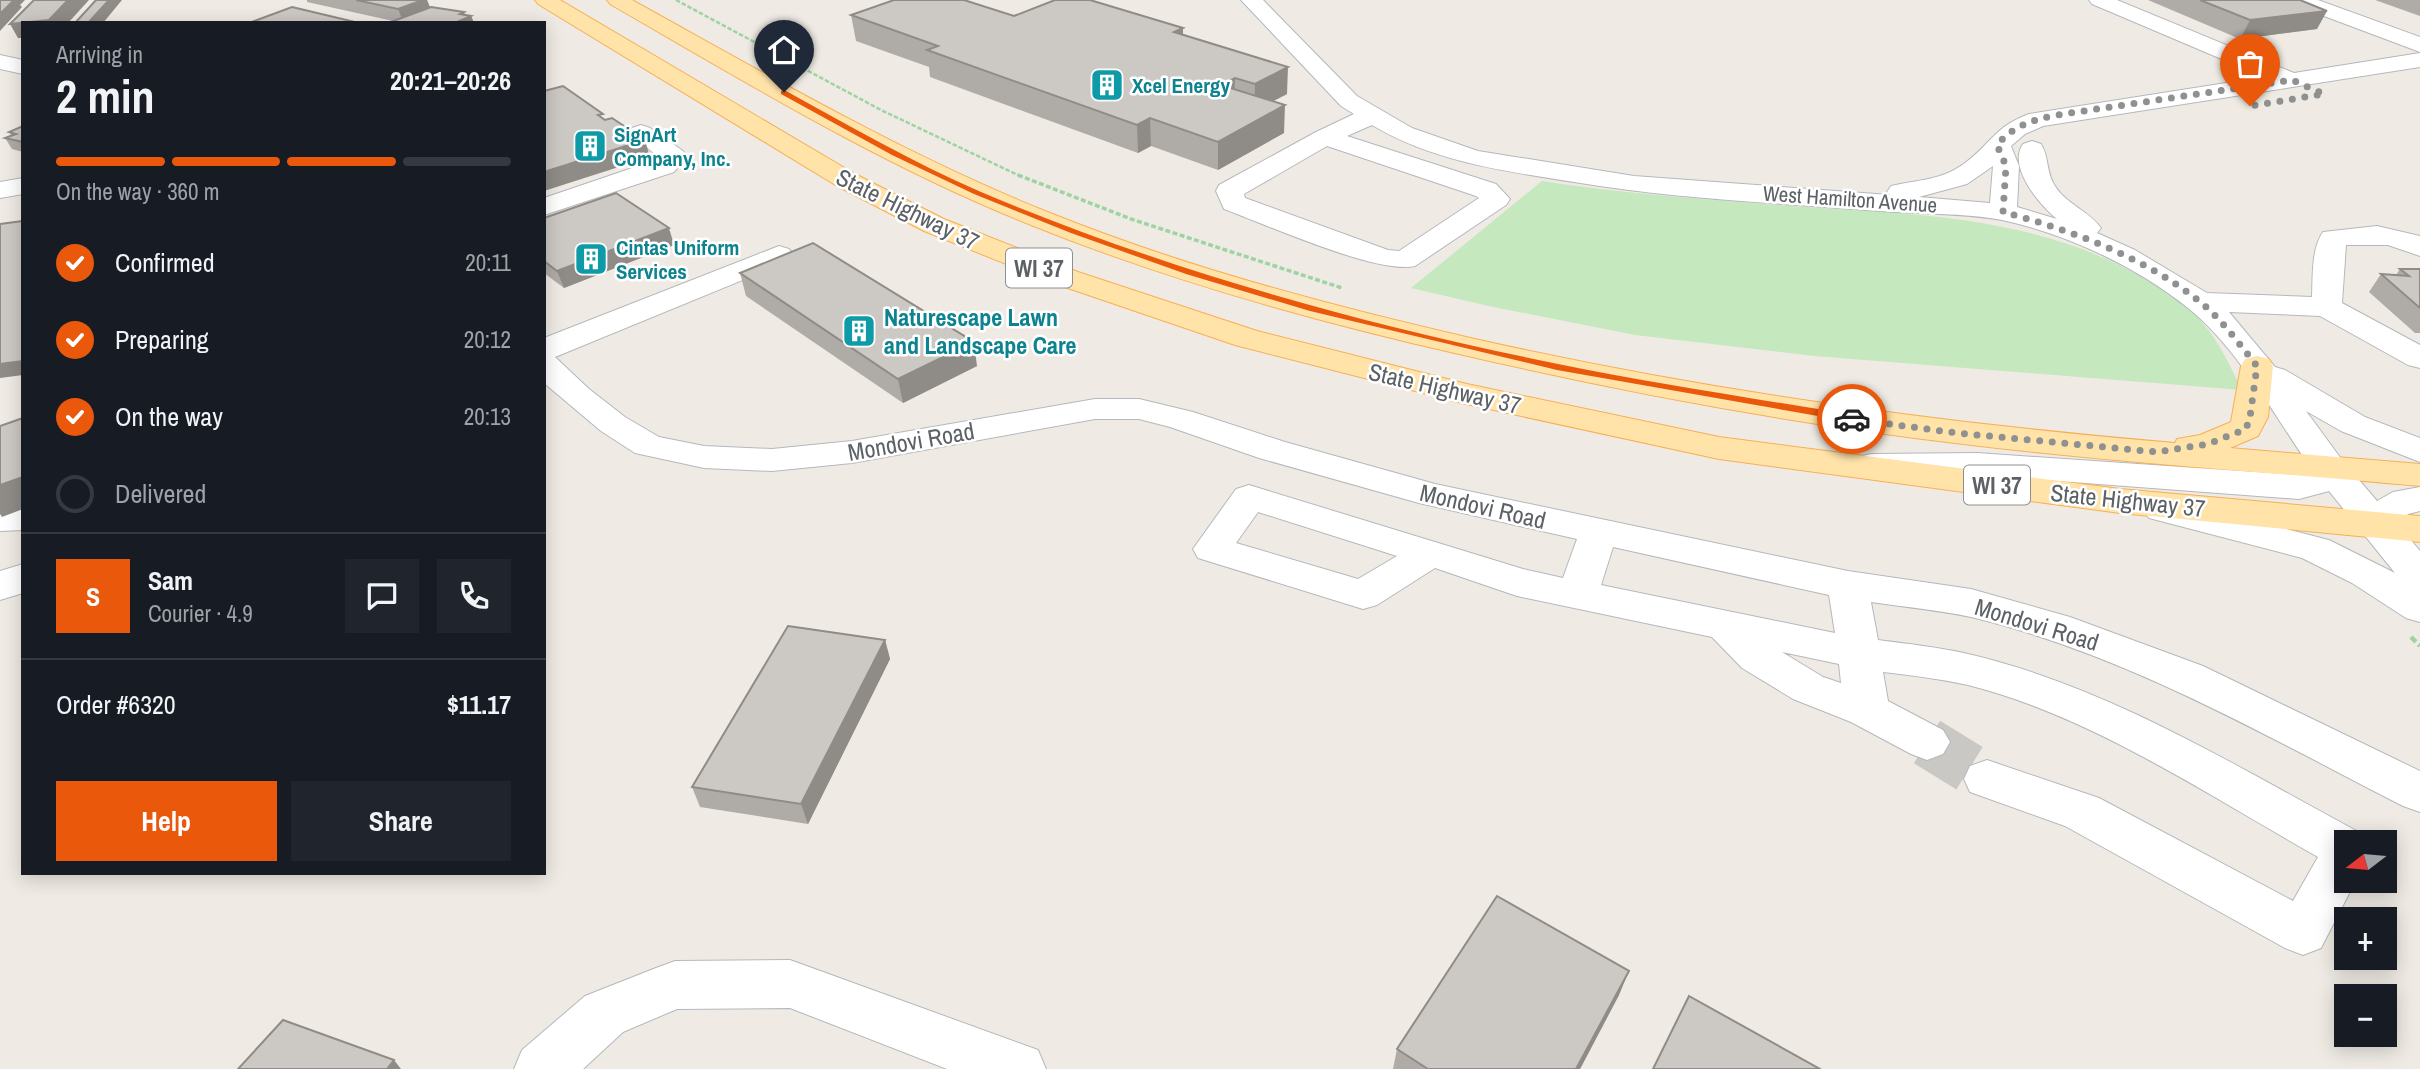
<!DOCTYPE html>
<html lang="en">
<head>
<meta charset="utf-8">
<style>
  body { margin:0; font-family:"Archivo Narrow",sans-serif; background:#20242c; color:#f1f3f6; height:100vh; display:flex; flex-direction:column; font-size:26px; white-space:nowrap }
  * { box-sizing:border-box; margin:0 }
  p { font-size:23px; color:#9ea1a6 }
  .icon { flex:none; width:38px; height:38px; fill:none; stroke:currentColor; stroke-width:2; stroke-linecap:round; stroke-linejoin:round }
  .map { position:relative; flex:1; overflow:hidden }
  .details { position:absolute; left:21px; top:21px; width:525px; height:854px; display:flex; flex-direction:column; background:#171b24; border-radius:0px; box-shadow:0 4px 18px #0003 }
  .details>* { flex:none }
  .needle { width:46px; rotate:254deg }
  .fabs { position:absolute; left:2334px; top:830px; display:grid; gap:14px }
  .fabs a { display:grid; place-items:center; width:63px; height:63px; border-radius:0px; background:#171b24; box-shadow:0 4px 18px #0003; font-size:35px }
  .pin { position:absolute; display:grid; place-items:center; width:60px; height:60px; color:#fff; margin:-72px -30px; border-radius:50% 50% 50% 0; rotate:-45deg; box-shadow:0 0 7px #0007 }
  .pin .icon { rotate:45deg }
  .courier { position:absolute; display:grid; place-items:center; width:70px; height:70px; margin:-35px; border:5px solid #ea580c; border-radius:50%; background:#fff; color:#222; box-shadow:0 2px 9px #0007 }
  .summary em { font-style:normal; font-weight:800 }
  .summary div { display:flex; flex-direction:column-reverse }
  .summary { display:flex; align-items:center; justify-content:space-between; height:119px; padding:0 35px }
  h1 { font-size:46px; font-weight:800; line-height:52px }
  .bar { display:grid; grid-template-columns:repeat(4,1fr); gap:10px 7px; align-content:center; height:84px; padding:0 35px }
  .bar i { height:9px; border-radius:5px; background:#363941 }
  .bar .on { background:#ea580c }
  .bar p { grid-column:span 4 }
  .line { display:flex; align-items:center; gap:18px; padding:0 35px; border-top:2px solid #363941 }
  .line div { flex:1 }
  .round { display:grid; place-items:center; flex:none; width:74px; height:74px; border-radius:0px; background:#20242c }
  ol { padding:0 35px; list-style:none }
  li { display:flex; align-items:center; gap:21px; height:77px }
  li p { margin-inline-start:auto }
  li .icon { padding:7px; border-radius:50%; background:#ea580c; color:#fff; stroke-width:4 }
  li:last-child { color:#9ea1a6 }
  li i { width:38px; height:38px; border:4px solid #363941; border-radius:50% }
  .cta { display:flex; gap:14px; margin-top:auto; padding:14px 35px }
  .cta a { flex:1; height:80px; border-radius:0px; background:#ea580c; color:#fff; font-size:28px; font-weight:800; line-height:80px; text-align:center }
  .cta a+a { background:#20242c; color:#f1f3f6 }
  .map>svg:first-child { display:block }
</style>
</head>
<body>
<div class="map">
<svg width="2420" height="1069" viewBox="0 0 2420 1069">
  <rect width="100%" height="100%" fill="#efebe4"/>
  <!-- green -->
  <path fill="#c6e8bf" d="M1542 181C1620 193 1699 199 1778 205 1901 214 2028 213 2138 275 2162 288 2188 304 2205 326 2221 345 2231 368 2242 390L1814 356 1635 335 1493 307 1411 288Z"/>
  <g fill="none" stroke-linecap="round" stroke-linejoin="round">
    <!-- minor-tunnel -->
    <polyline stroke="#cac8c4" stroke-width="50" stroke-dasharray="50 24" stroke-linecap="butt" points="1927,742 1987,779"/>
    <defs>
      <g id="minor">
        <path d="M1241 0H1263L1357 96 1412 128 1478 151 1634 176 1890 195 1887 192 1891 186C1917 180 1943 180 1965 163 1991 144 1994 127 2029 114L2264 77 2092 4 2089 0H2117L2294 73 2420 53V67L2043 126 2025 134 2011 146 2019 166 2017 207 2057 219C2040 205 2007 167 2023 144L2032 141 2041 144C2049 156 2046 173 2055 186 2066 204 2089 211 2101 228L2097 233 2135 250 2207 293 2312 297C2313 277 2311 249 2323 232L2377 226 2420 236V256L2388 245H2346L2342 303 2420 345V368L2408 365 2320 316 2229 312 2275 367 2285 370 2365 417 2420 438V462L2341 431 2306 411 2342 460 2377 501 2393 492 2420 487V511L2408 514 2398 525 2420 551V622L2406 618 2352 583 2302 558 2149 518 2143 509 2149 500 2162 497 2329 540 2395 573 2329 491 2299 499 1977 475 1871 476 1858 473 1853 465 1858 457 1871 454 1977 453 2299 475 2310 467C2276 417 2235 345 2188 308 2136 266 2066 234 2002 220 1966 213 1918 214 1880 211 1778 203 1675 199 1574 182 1504 171 1434 162 1372 125L1347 136 1496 184 1510 199 1506 205 1415 266C1378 275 1265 224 1224 209L1216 191 1219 185 1316 132 1354 114 1341 106ZM1327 146 1476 196 1479 198 1399 251 1388 250 1245 198 1244 194ZM1993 166 1990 203 1919 197 1967 184Z"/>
        <polygon points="2289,0 2318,0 2420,37 2420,52 2292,4"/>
        <polygon points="0,55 23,60 23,74 0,69"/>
        <polygon points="641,125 650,128 683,151 687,156 674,172 544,215 544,198 656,160 659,157 628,133 632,128"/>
        <polygon points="23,178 23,194 0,198 0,182"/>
        <path d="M779 246 789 249 794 255 789 261 555 357 589 389 625 417 659 437 704 446 772 449 852 441 1095 399H1139L1193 412 1285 442 1435 484 1848 571 1971 589 2070 617 2203 666 2420 771V812L2403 806C2264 735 2125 654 1971 617 1939 610 1904 607 1871 602L1878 640C1908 644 1938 647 1968 654 2110 687 2237 767 2364 835L2368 842H2347V880H2356L2321 948 2303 955 2285 948 2065 826 1970 792 1964 779 1970 766 1987 760 2099 798 2293 901 2318 857C2208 795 2091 716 1968 685 1940 679 1911 675 1883 672L1888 701 1943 730 1950 742 1943 754 1927 760 1911 754 1851 722 1793 699 1742 668 1712 637 1517 596 1435 568 1377 605 1363 609 1198 558 1193 549 1236 489 1249 485 1523 569 1563 578 1577 539 1419 503 1259 458 1170 427 1139 419H1095L852 463 772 471 704 468 635 453 601 431 544 383V338ZM1258 512 1397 556 1358 579 1236 543ZM1613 547 1829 595 1835 633 1601 585ZM1782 652 1839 664 1841 683 1823 677Z"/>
        <polygon points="23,506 23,530 0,531 0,507"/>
        <polygon points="23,564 23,593 0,600 0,571"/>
        <polygon points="790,960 1038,1050 1046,1069 947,1069 790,1008 677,1009 623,1032 583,1069 514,1069 522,1050 585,996 656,968 675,961"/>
      </g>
      <g id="major">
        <polygon points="535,0 560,0 855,174 944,219 1078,272 1257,331 1467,384 1719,437 2120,489 2420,516 2420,542 2120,513 1719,459 1466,404 1235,345 1056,284 924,231 837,186 538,4"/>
        <path d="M607 0H632C768 75 901 153 1045 211 1181 266 1324 304 1466 337 1700 390 1936 423 2175 443L2177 439 2200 435 2231 422 2241 366 2245 359 2257 356 2269 359 2273 366 2268 417 2258 436 2230 448 2420 464V486C2265 472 2110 462 1955 443 1789 423 1623 392 1459 354 1314 321 1170 281 1031 225 883 166 747 83 610 4Z"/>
      </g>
    </defs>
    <!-- minor casing -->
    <use href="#minor" stroke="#b4b8bb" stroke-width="2"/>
    <!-- major casing -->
    <use href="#major" stroke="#f7af55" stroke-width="2"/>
    <!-- path-far2 -->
    <polyline stroke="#9ed3a3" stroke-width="2.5" stroke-dasharray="4.5 2" stroke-linecap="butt" points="676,0 881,110 1022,177"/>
    <!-- path-far1 -->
    <polyline stroke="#9ed3a3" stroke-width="3.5" stroke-dasharray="5 2.5" stroke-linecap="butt" points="1018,175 1131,219 1342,288"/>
    <!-- path -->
    <polyline stroke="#9ed3a3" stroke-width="4.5" stroke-dasharray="7 3.5" stroke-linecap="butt" points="2411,637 2420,646"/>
    <!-- minor -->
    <use href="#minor" fill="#fff" fill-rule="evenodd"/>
    <!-- major -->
    <use href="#major" fill="#ffe3a9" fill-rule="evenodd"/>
  </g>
  <!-- wall -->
  <g fill="#afaca8">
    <polygon points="307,0 427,0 430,7 464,12 464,15 471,16 474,23 388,23 393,21 307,2"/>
    <polygon points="2148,0 2300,0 2317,29 2240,39"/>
    <polygon points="2375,0 2420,0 2420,16"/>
    <polygon points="851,15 1014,16 1183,35 1287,94 1273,101 1284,133 1218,170 1151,146 1138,153 930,77 929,67 856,41"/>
    <polygon points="23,126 23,152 12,149 5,138 11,135 9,132"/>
    <polygon points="544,218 674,245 564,288 544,273"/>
    <polygon points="2400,269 2420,269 2420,333 2415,333 2369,292 2381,274 2396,275"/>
    <polygon points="740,273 977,366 903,403 746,296"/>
    <polygon points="885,640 890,659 808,824 700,807 692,787"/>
    <polygon points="1619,995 1580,1069 1393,1069 1397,1049"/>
  </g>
  <!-- shaded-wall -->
  <g fill="#8f8c88">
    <polygon points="13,0 25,0 20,5 22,7 0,31 0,14"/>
    <polygon points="68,0 89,0 68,23 23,23 23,38 18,38 10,24"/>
    <polygon points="109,0 122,0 103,23 88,23"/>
    <polygon points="423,0 427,0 432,13 404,23 398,9"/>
    <polygon points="2327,11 2317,29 2240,39 2250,20"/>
    <polygon points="464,12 466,18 471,16 474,23 455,23 460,14"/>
    <polygon points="1183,28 1183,54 1174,32"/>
    <polygon points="1288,67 1287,94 1254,111 1255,84"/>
    <polygon points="1235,78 1234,105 1221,85"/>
    <polygon points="1285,105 1284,133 1218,170 1218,142"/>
    <polygon points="1150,118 1151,146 1138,153 1137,125"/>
    <polygon points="645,140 650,157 544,191 544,172"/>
    <polygon points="669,228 674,245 564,288 557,271"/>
    <polygon points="974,342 977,366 903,403 898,379"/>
    <polygon points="23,361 23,375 0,378 0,364"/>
    <polygon points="23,477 23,509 2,517 0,514 0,485"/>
    <polygon points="885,640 890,659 808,824 801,804"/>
    <polygon points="1629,971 1619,995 1580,1069 1576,1069"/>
    <polygon points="394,1060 401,1069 387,1069"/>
  </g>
  <!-- building -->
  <g fill="#ccc8c3" stroke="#8f8c88" stroke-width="2">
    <polygon points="0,0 14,0 0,14"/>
    <polygon points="34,0 68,0 49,20 10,24"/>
    <polygon points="96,0 109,0 88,23 75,23"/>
    <polygon points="356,0 423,0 398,9"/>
    <polygon points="894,0 964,0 1014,16 1055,0 1090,0 1183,28 1174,32 1288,67 1255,84 1235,78 1221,85 1285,105 1218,142 1150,118 1137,125 927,50 938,46 851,15"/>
    <polygon points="2200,0 2300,0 2327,11 2250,20"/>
    <polygon points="292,7 359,23 249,23"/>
    <polygon points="431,7 464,12 460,14 471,16 455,23 388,23"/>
    <polygon points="563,86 603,114 598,115 605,120 612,118 645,140 544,172 544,91"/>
    <polygon points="23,126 23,142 5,138 16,134 9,132"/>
    <polygon points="616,193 669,228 557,271 544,261 544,218"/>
    <polygon points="23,221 23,361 0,364 0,224"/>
    <polygon points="813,243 974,342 898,379 740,273"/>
    <polygon points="2400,269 2420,269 2420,308 2381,274 2409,276"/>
    <polygon points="23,418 23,477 0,485 0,426"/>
    <polygon points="788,626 885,640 801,804 692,787"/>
    <polygon points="1497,896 1629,971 1576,1069 1428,1069 1397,1049"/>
    <polygon points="1689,996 1820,1069 1653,1069"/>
    <polygon points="283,1020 394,1060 387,1069 238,1069"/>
  </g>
  <!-- route -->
  <path fill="#ea580c" d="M781 91H786C850 126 914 163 981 192 1166 270 1361 324 1558 364 1655 384 1754 398 1852 415L1857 419 1852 422 1557 370 1310 311 1186 274 1071 233 974 194 892 155 781 94Z"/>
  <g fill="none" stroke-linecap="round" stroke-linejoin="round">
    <!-- done -->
    <path stroke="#8f9191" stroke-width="7" stroke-dasharray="0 12.6" d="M1852 419 1957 433 2157 452 2208 444 2246 429 2250 417 2257 366C2239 344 2222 319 2199 301 2144 257 2071 230 2003 212L2006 166 1997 145C2014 125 2033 120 2057 115L2292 80 2324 94 2250 106"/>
  </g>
  <!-- icons -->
  <defs>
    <symbol id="building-square" viewBox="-11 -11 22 22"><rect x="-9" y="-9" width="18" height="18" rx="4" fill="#0f9aa8" stroke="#fff"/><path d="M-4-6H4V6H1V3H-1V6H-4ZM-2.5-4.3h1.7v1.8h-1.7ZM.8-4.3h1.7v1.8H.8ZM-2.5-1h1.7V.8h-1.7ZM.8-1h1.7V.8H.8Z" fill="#fff"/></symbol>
  </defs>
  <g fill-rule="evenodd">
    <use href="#building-square" x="1088" y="66" width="38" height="38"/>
    <use href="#building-square" x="571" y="127" width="38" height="38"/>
    <use href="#building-square" x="572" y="240" width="38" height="38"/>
    <use href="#building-square" x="840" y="312" width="38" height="38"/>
  </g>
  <g text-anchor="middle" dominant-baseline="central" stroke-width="5" stroke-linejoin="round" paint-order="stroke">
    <!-- far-culture labels -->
    <g font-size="21" font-weight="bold" fill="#0d838f" stroke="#fff" text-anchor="start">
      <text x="1132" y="85">Xcel Energy</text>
      <text x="614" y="134">SignArt<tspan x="614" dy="24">Company, Inc.</tspan></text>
      <text x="616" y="247">Cintas Uniform<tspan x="616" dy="24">Services</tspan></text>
    </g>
    <!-- far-street labels -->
    <g font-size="21" fill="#5c6165" stroke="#fff">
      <text transform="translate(1850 199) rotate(4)">West Hamilton Avenue</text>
    </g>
    <!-- shield labels -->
    <g fill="#fff" stroke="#8d9093" stroke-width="2">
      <rect x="1006" y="248.5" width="66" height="39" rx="5"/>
      <rect x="1964" y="465.5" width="66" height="39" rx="5"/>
    </g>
    <g font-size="23" font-weight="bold" fill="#5c6165">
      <text x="1039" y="268">WI 37</text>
      <text x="1997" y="485">WI 37</text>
    </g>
    <!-- street labels -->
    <g font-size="24" fill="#5c6165" stroke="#fff">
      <text transform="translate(908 209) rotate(26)">State Highway 37</text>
      <text transform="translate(1445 388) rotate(13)">State Highway 37</text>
      <text transform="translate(911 441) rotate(-10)">Mondovi Road</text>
      <text transform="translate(2128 500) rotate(6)">State Highway 37</text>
      <text transform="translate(1483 506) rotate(13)">Mondovi Road</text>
      <text transform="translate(2037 624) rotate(17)">Mondovi Road</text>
    </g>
    <!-- culture labels -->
    <g font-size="24" font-weight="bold" fill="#0d838f" stroke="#fff" text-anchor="start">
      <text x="884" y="317">Naturescape Lawn<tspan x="884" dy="28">and Landscape Care</tspan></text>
    </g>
  </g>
</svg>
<div class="fabs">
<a><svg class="needle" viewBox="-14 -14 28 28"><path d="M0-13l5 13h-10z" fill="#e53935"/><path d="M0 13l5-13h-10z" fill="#9ea1a6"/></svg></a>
<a>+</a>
<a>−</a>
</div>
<div class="pin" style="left:2250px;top:106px;background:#ea580c"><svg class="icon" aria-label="bag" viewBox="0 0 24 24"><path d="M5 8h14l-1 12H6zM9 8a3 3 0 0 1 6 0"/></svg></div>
<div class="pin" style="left:784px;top:92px;background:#1f2937"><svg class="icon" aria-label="home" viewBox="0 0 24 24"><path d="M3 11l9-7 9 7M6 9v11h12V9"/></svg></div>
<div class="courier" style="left:1852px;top:419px"><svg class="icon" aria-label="car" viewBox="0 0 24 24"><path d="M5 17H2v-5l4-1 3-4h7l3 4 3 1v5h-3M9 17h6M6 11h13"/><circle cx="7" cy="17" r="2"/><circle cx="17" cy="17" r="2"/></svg></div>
<section class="details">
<div class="summary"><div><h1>2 min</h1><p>Arriving in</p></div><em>20:21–20:26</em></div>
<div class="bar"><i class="on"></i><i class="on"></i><i class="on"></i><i></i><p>On the way · 360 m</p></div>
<ol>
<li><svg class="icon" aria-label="check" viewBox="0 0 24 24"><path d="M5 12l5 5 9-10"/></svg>Confirmed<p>20:11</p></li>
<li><svg class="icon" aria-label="check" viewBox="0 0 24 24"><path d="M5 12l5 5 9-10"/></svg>Preparing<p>20:12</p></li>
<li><svg class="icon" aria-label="check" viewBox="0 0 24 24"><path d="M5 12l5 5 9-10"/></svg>On the way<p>20:13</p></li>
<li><i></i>Delivered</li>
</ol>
<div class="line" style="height:126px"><b class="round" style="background:#ea580c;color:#fff">S</b><div><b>Sam</b><p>Courier · 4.9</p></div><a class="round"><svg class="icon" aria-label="chat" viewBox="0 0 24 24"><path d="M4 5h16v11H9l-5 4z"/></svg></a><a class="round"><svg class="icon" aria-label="phone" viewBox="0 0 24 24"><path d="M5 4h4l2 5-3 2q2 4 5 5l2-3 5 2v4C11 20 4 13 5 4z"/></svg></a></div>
<div class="line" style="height:91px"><div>Order #6320</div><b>$11.17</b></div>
<div class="cta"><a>Help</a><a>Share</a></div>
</section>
</div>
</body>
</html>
